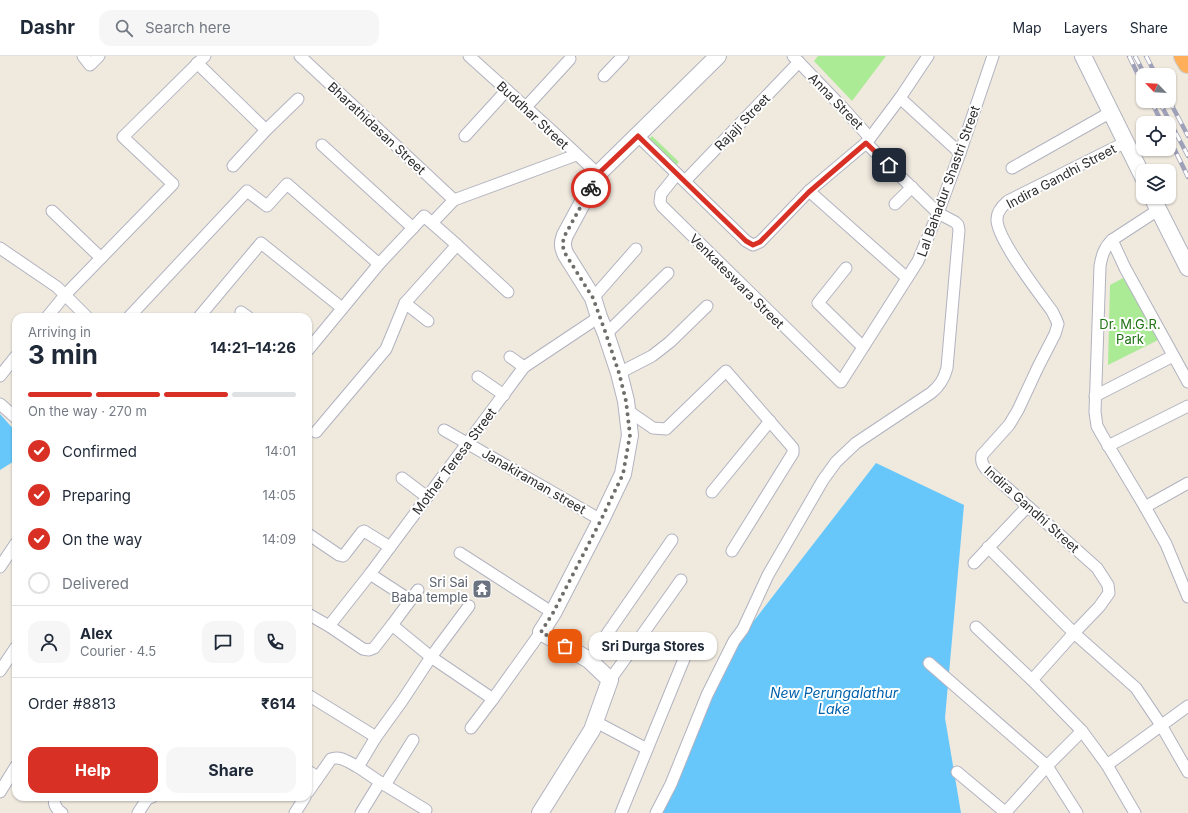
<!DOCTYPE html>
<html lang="en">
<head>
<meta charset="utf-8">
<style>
  body { margin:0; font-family:Inter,sans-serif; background:#f6f6f7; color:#1f2937; height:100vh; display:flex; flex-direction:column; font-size:15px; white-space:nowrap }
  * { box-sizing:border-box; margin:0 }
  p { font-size:13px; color:#747a83 }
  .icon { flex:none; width:22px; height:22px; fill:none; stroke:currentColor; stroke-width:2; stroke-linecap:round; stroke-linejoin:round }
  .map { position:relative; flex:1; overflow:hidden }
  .drawer { position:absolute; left:12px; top:257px; width:300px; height:488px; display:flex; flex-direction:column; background:#fff; border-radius:12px; box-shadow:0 1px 3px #0004 }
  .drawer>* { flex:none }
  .needle { width:26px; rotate:295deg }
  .buttons { position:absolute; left:1136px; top:12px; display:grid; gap:8px }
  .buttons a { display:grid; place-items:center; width:40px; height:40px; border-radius:8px; background:#fff; box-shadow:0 1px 3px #0004; font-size:20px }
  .pin { position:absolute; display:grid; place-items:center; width:34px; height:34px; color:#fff; margin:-17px; border-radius:8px; box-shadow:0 2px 6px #0006 }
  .courier { position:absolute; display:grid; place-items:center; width:40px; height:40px; margin:-20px; border:3px solid #d93025; border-radius:50%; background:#fff; color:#222; box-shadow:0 1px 5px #0007 }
  .bubble { position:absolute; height:28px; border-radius:12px; background:#fff; box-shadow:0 1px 3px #0004; font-size:13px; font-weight:700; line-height:28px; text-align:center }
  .overview em { font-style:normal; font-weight:700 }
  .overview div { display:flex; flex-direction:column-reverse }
  .overview { display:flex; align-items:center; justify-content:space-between; height:68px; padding:0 16px }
  h1 { font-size:26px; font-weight:700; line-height:30px }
  .bar { display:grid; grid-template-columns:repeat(4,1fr); gap:6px 4px; align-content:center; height:48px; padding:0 16px }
  .bar i { height:5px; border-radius:3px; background:#e0e1e3 }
  .bar .on { background:#d93025 }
  .bar p { grid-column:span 4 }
  .line { display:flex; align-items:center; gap:10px; padding:0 16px; border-top:1px solid #e0e1e3 }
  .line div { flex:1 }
  .round { display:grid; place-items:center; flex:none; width:42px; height:42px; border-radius:12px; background:#f6f6f7 }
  ol { padding:0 16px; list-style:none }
  li { display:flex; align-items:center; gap:12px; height:44px }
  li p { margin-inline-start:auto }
  li .icon { padding:4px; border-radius:50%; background:#d93025; color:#fff; stroke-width:4 }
  li:last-child { color:#747a83 }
  li i { width:22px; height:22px; border:2px solid #e0e1e3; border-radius:50% }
  .cta { display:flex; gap:8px; margin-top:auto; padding:8px 16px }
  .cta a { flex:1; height:46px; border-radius:12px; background:#d93025; color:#fff; font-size:16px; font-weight:700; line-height:46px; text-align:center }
  .cta a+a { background:#f6f6f7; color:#1f2937 }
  header { display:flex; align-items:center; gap:24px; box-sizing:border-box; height:56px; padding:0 20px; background:#fff; border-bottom:1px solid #e0e1e3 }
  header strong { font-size:19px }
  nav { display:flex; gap:22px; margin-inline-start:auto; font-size:14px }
  .search { width:280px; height:36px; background:#f6f6f7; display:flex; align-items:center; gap:10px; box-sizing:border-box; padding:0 14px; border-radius:12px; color:#747a83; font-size:15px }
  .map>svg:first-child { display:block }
</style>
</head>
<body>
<header>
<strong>Dashr</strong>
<div class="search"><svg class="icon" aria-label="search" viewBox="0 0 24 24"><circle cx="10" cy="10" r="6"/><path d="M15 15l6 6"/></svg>Search here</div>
<nav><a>Map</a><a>Layers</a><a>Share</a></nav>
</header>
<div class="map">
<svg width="1188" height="757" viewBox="0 0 1188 757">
  <rect width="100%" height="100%" fill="#efe9de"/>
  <!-- green -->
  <g fill="#abeb95">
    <polygon points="818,0 886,0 852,45 814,5"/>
    <polygon points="652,80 679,106 673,112 646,87"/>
    <polygon points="1123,222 1160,283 1108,309 1110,229"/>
  </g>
  <!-- water -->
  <g fill="#67c7fb">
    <polygon points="0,358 16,376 16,404 0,414"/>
    <polygon points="876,407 964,449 945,662 961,757 660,757 725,602"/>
  </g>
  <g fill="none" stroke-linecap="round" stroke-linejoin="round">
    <defs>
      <g id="street">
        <polyline points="83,0 90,9 99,0"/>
        <polyline points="300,0 454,144"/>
        <polyline points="469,0 550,73 598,118"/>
        <polyline points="197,7 266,74"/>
        <polyline points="604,20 623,0"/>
        <polyline points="900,42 960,97"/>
        <polyline points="526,51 570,3"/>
        <polyline points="465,80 507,34"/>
        <polyline points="638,80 746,185 753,189 760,186 809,135 866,87"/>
        <polyline points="870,82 900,42 928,0"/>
        <path d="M1126 86 1008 145C1002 150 997 156 997 163 996 182 1039 237 1052 255L1056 263 1058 268 1055 278 1038 311 1018 354 1009 369 982 399C981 405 982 408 986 413L1097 512 1108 529 1109 537 1099 551 1074 577 1032 624 1082 675 1107 709 1135 757"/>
        <polyline points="322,89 413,172"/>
        <polyline points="233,110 266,74 298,43"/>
        <polyline points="1012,112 1111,56"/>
        <polyline points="677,118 661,138 660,146 662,150 841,326 918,205 938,157 960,97 993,0"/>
        <polyline points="685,125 799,6"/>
        <polyline points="809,135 907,222"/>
        <polyline points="895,148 912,131"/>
        <path d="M1158 154 1112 184C1104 192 1102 199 1100 210L1095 356 1097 370 1102 379 1145 451 1166 488 1188 541"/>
        <polyline points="52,155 101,202"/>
        <polyline points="432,167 454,144 576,99"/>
        <polyline points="1112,184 1125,212 1188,326"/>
        <polyline points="457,189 508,236"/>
        <polyline points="0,192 57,231 87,261"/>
        <polyline points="846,212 818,247 863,291"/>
        <polyline points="593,242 636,193"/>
        <polyline points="405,247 428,265"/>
        <polyline points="241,256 248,261"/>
        <polyline points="47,261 65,239 173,128 123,81 205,0"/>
        <polyline points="129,261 247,135 267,150 287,128 379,208"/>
        <polyline points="199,261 261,187 342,252"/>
        <polyline points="606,278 668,217"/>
        <polyline points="308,294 379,208 424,160 457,189 405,247 386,293 316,376"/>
        <polyline points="510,301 524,311"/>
        <polyline points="619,317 652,300 670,286 707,250"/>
        <polyline points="0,320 16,300"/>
        <polyline points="478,321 504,339"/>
        <polyline points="1095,340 1173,300"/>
        <polyline points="0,348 16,362"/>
        <polyline points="627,354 653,372 666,373 726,315 793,392 793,397 732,495"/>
        <polyline points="444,374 601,464"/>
        <polyline points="1108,390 1188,350"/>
        <polyline points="402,422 427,441"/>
        <polyline points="712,436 770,365"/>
        <polyline points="1145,451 1188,427"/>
        <polyline points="308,478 339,499 343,500 345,498 362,476 364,475 390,491"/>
        <polyline points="988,491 1074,577 1136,632 1161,669 1188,716"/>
        <polyline points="460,497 553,557"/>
        <polyline points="974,507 1027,451"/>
        <polyline points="0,511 16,487"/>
        <polyline points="370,518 410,544"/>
        <polyline points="308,558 329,570 363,593 369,594 374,592 392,569 418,534"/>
        <polyline points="392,569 431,601 469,550"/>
        <polyline points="329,570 370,518 524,311 599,261"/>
        <polyline points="976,571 1032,624"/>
        <polyline points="589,604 672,484"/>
        <polyline points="929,607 1047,710 1077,757"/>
        <polyline points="0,615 16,591"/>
        <polyline points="610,624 681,524"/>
        <polyline points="308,639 376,681 402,645 431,601 493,643 541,576"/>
        <polyline points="596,666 647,693"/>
        <polyline points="471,672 493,643"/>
        <polyline points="376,681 358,711 380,726 426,754"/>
        <polyline points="1107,709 1188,650"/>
        <polyline points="308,715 318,721"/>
        <polyline points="957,716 1006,757"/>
        <polyline points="385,729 413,684"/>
        <polyline points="0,736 16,710"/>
        <path d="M308 736 331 703C340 699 350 707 358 711"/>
        <path d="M55 741C53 748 56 753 62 757"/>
        <polyline points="138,757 147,743 152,741"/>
        <polyline points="295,757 305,741"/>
        <polyline points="361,757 380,726"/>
        <polyline points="621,757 691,586"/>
        <path d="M656 757 671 728 707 639 734 585 743 573 768 519 823 424 836 406 856 387 931 337C940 330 944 323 947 312L959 174 958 169 955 166 938 157 866 87 870 82 843 52 793 0"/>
        <polyline points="1005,757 1047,710 1082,675"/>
      </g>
      <g id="secondary">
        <polyline points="1083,0 1143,121"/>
        <polyline points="1152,141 1188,212"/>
        <path d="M540 757 592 674 610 624 589 604 541 576 553 557 601 464 623 418 630 379 626 345 619 317 606 278 599 261 593 242 566 199C562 191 562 187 565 179L598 118 718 0"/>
      </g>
      <polyline id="highway" points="1184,0 1188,7"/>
    </defs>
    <!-- street casing -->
    <use href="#street" stroke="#b2b3c1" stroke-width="13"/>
    <!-- secondary casing -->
    <use href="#secondary" stroke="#b2b3c1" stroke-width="18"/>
    <!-- highway casing -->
    <use href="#highway" stroke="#ccc" stroke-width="22"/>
    <!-- street -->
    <use href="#street" stroke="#fff" stroke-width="11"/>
    <!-- secondary -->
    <use href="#secondary" stroke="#fff" stroke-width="16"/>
    <!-- highway -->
    <use href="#highway" stroke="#ffaf59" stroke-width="20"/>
    <defs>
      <g id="rail">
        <polyline points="1129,0 1143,29"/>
        <polyline points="1135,0 1145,19"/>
        <polyline points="1146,0 1156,19"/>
        <polyline points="1169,44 1188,80"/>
        <polyline points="1151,45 1162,67"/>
        <polyline points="1159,45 1188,100"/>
        <polyline points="1169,82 1188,121"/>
      </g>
    </defs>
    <!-- rail casing -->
    <use href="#rail" stroke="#9fa1b9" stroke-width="4.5"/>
    <!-- rail -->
    <use href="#rail" stroke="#fff" stroke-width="3" stroke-dasharray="9" stroke-linecap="butt"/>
  </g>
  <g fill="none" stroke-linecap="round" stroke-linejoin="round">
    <!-- done -->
    <path stroke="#706e6a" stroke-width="4" stroke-dasharray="0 7.2" d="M565 590 541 576 553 557 601 464 623 418 630 379 626 345 619 317 606 278 593 242 566 199C562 191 562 187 565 179L591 132"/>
    <!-- route -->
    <polyline stroke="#d93025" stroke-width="5" points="591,132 598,118 638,80 746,185 753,189 760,186 809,136 866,87 889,109"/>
  </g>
  <!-- icons -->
  <defs>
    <symbol id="temple-square" viewBox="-11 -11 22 22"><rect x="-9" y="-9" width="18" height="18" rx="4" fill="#6b7280" stroke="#fff"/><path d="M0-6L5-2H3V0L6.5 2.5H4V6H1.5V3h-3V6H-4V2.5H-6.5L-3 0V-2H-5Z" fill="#fff"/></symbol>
  </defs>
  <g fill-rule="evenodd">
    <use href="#temple-square" x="471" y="522" width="22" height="22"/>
  </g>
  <g text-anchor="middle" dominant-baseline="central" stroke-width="4" stroke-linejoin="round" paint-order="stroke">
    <!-- street labels -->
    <g font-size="13" fill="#2c2c2c" stroke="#fff">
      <text transform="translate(836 45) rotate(46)">Anna Street</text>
      <text transform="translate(533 59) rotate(43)">Buddhar Street</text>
      <text transform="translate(742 66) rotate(-46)">Rajaji Street</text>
      <text transform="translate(377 72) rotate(43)">Bharathidasan Street</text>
      <text transform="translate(1061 120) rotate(-28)">Indira Gandhi Street</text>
      <text transform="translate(948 125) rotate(-70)">Lal Bahadur Shastri Street</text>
      <text transform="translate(737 225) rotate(45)">Venkateswara Street</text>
      <text transform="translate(454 405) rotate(-53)">Mother Teresa Street</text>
      <text transform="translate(534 425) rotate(30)">Janakiraman street</text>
      <text transform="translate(1032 453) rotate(42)">Indira Gandhi Street</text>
    </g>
    <!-- park labels -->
    <g font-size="13" fill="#1f7313" stroke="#fff">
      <text x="1130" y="268">Dr. M.G.R.<tspan x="1130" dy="15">Park</tspan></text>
    </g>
    <!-- worship labels -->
    <g font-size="13" fill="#5b616d" stroke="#fff" text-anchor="end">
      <text x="468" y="526">Sri Sai<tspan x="468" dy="15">Baba temple</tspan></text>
    </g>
    <!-- water labels -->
    <g font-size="14" font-style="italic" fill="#0062ad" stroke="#fff">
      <text x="834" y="636">New Perungalathur<tspan x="834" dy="16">Lake</tspan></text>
    </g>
  </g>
</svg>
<div class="buttons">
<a><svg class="needle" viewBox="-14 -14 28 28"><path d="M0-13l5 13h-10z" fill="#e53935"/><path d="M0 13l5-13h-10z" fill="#747a83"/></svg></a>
<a><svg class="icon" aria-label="locate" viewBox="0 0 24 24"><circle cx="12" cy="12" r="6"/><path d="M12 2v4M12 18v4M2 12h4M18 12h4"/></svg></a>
<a><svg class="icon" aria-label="layers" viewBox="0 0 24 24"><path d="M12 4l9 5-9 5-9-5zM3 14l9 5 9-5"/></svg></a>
</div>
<div class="pin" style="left:565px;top:590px;background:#ea580c"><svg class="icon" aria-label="bag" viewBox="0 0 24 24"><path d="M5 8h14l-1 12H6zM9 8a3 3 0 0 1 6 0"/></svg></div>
<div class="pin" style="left:889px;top:109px;background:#1f2937"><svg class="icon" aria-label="home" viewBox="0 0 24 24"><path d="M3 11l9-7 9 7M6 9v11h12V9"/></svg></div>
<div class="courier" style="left:591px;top:132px"><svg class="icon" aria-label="bike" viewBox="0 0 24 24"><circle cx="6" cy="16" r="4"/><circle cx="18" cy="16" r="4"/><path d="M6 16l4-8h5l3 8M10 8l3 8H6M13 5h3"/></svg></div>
<div class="bubble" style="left:589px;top:576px;width:128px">Sri Durga Stores</div>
<section class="drawer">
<div class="overview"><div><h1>3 min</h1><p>Arriving in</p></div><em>14:21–14:26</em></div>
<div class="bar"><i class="on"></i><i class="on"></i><i class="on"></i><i></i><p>On the way · 270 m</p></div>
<ol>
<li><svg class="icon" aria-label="check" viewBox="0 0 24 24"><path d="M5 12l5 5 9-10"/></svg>Confirmed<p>14:01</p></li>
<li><svg class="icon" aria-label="check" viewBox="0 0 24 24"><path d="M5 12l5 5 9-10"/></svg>Preparing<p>14:05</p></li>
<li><svg class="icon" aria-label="check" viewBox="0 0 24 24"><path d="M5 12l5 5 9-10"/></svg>On the way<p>14:09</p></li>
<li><i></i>Delivered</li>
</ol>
<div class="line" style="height:72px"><a class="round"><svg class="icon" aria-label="person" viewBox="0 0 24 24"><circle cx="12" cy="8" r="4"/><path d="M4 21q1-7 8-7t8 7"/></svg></a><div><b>Alex</b><p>Courier · 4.5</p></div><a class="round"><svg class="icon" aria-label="chat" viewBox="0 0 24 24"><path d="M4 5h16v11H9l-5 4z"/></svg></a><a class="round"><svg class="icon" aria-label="phone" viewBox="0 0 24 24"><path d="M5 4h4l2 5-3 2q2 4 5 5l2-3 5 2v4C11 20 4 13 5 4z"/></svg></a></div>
<div class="line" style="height:52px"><div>Order #8813</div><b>₹614</b></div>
<div class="cta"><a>Help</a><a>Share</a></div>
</section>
</div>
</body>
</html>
